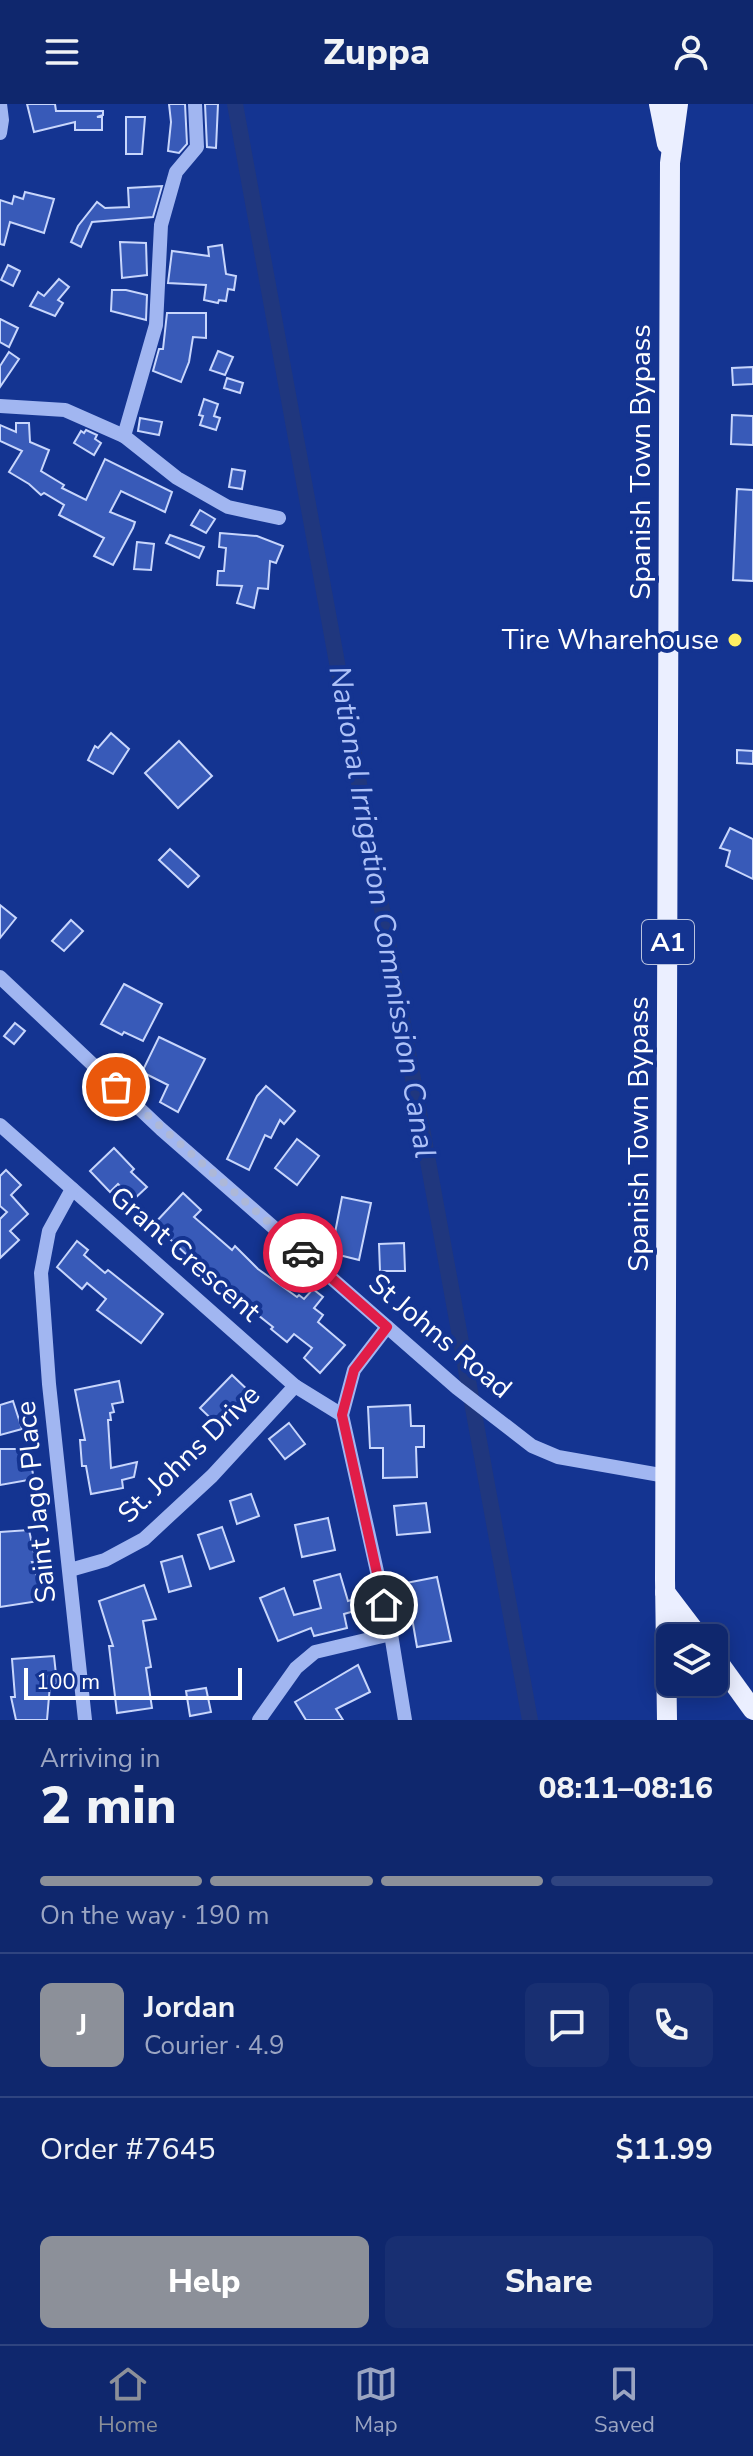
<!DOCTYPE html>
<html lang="en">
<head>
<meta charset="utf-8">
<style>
  body { margin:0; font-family:"Nunito Sans",sans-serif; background:#182f72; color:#f1f3f6; height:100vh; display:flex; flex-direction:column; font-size:30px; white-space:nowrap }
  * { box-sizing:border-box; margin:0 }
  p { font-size:26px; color:#9ba5c2 }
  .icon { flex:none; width:44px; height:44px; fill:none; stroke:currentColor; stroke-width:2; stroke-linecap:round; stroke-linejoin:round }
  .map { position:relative; height:1616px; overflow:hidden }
  .side { display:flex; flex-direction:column; background:#0f276d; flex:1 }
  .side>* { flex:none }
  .buttons { position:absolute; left:656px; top:1520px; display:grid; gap:16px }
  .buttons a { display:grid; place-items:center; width:72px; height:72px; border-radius:12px; background:#0f276d; box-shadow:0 4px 20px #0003,0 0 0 2px #2f4480; font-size:40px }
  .scale { position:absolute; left:24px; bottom:20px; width:218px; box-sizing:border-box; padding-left:8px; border:4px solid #fff; border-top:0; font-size:22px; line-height:28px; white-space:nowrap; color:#fff; -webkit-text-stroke:6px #143491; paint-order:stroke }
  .pin { position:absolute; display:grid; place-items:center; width:68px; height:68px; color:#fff; margin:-34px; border:4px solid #fff; border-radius:50%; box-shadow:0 2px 8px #0007 }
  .courier { position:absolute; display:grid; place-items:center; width:80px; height:80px; margin:-40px; border:6px solid #e11d48; border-radius:50%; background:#fff; color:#222; box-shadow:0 2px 10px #0007 }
  .head em { font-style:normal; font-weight:800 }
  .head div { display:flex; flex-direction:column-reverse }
  .head { display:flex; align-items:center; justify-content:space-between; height:136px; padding:0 40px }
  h1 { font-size:52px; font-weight:800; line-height:60px }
  .bar { display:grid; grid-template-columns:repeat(4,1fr); gap:12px 8px; align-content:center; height:96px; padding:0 40px }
  .bar i { height:10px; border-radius:6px; background:#2f4480 }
  .bar .current { background:#8c9099 }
  .bar p { grid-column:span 4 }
  .line { display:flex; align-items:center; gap:20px; padding:0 40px; border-top:2px solid #2f4480 }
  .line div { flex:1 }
  .round { display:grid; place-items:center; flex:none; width:84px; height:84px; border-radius:12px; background:#182f72 }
  .primary-button { display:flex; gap:16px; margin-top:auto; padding:16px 40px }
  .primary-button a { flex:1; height:92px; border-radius:12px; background:#8c9099; color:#fff; font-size:32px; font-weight:800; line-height:92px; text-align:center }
  .primary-button a+a { background:#182f72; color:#f1f3f6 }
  header { display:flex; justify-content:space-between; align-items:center; height:104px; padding:0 40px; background:#0f276d; font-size:36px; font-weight:800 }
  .tab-bar { display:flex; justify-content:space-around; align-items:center; height:112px; border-top:2px solid #2f4480; background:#0f276d; font-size:22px; color:#9ba5c2 }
  .tab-bar a { display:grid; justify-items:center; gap:4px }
  .tab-bar .current { color:#8c9099 }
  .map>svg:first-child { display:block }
</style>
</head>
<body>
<header><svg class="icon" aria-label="menu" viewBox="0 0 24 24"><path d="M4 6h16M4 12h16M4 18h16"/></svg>Zuppa<svg class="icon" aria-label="person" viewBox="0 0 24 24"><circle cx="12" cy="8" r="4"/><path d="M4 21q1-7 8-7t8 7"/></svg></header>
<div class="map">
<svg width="753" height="1616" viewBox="0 0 753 1616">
  <rect width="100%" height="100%" fill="#143491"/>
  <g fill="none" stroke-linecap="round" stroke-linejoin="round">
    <!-- canal -->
    <polyline stroke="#20377e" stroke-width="16" points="235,0 530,1616"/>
  </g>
  <!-- building -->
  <g fill="#385ab8" stroke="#c8d6fc" stroke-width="2">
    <polygon points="27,0 55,0 56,7 103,7 103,11 97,13 102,13 102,26 75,26 75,18 34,28"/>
    <polygon points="169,0 185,0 187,40 179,49 168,47 171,18"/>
    <polygon points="205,0 218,0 216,44 207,43"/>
    <polygon points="126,13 145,13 142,50 126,50"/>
    <polygon points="162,82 153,113 92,118 81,143 71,138 78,122 97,98 105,104 129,103 128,84"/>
    <polygon points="25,88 54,95 44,129 10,118 4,141 0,140 0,96 12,100 14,92 23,95"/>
    <polygon points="120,138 146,139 147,171 122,174"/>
    <polygon points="222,141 226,170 236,172 234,186 228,185 226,197 219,196 218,199 204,196 206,181 168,179 172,147 209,152 208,143"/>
    <polygon points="8,161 20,167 13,182 1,176"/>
    <polygon points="59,175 69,183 58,196 63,199 55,212 30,202 38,188 44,192"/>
    <polygon points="112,186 126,186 147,191 146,216 111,207"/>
    <polygon points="167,209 206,209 206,234 193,233 189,258 181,278 153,267 159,245 163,245"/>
    <polygon points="0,215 18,224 9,243 0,238"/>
    <polygon points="218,247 233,253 225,271 210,266"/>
    <polygon points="9,248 19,255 0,283 0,262"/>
    <polygon points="753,263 753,280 733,281 732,264"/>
    <polygon points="227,274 243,279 240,289 224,284"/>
    <polygon points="204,295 218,300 214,312 220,314 216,326 200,321 203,312 199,311"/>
    <polygon points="732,311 753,312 753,341 731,340"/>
    <polygon points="140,314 162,318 159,331 138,327"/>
    <polygon points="16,319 29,319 30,338 49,346 41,367 64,381 62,384 86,396 105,355 172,388 165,408 121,387 110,408 135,418 133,424 113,461 94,452 104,434 59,411 64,401 44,389 41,391 29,380 9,368 22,347 0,337 0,321 16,328"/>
    <polygon points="86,326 97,331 95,335 101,339 94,351 74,339 81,327 84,329"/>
    <polygon points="232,365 245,367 242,385 229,383"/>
    <polygon points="737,385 753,386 753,477 733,476"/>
    <polygon points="200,406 215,415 206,429 191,421"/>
    <polygon points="220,429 257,432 283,442 276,459 270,457 268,485 258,484 254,504 237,499 242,482 217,481 218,467 224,467 226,444 219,443"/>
    <polygon points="170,431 204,443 199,454 166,439"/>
    <polygon points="137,438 154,440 151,466 134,465"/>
    <polygon points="111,629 129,645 113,670 88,656 95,642 98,644"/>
    <polygon points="179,637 212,672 178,704 145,669"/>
    <polygon points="737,646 753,647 753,660 737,659"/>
    <polygon points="730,724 753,735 753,775 726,762 730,747 720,744"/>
    <polygon points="170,745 199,772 188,783 159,756"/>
    <polygon points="0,801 16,814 0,834"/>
    <polygon points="71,816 83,827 64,847 52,837"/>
    <polygon points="124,880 162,900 143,937 124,928 122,931 101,920"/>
    <polygon points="15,919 25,927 14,940 4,932"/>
    <polygon points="159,933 205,955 178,1008 160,998 168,981 142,968"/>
    <polygon points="266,982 295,1007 284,1020 280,1016 271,1034 265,1031 249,1066 227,1055 257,992"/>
    <polygon points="297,1035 319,1052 297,1081 275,1064"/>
    <polygon points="114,1044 134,1065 131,1068 147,1083 133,1096 118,1080 110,1088 90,1067"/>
    <polygon points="6,1066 21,1081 11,1091 28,1110 10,1127 19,1136 0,1154 0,1115 7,1108 0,1102 0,1072"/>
    <polygon points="183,1089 201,1106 194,1113 232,1146 235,1142 258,1165 297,1193 299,1191 304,1195 313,1185 323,1193 314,1204 323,1211 318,1218 345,1241 320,1269 304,1254 312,1244 294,1230 287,1238 271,1225 273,1223 209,1172 154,1120"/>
    <polygon points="342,1093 371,1099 359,1156 331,1149"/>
    <polygon points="77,1137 88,1146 84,1151 105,1169 108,1166 163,1210 141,1239 97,1206 106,1195 87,1179 82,1185 57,1163"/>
    <polygon points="404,1139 405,1167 380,1167 379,1140"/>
    <polygon points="232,1271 256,1294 224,1327 200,1304"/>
    <polygon points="119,1277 123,1298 112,1300 114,1308 110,1309 111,1316 108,1316 111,1364 137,1358 134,1373 122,1376 123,1384 91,1390 86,1362 82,1362 80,1336 85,1336 75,1286"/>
    <polygon points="13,1297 22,1325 0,1331 0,1301"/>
    <polygon points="410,1301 411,1322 424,1322 424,1343 416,1343 417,1373 383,1374 383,1344 370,1344 368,1303"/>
    <polygon points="289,1319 305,1340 285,1355 269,1335"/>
    <polygon points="0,1345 28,1345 34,1375 0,1381"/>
    <polygon points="251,1390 259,1412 237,1420 230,1397"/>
    <polygon points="426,1399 430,1428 397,1431 394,1402"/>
    <polygon points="328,1414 335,1446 302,1453 295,1421"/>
    <polygon points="222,1423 234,1457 210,1465 198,1431"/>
    <polygon points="29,1426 36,1458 32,1458 45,1496 0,1503 0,1428"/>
    <polygon points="182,1452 191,1482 169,1488 161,1458"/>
    <polygon points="340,1470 348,1497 355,1495 358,1506 344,1510 347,1524 314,1532 311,1524 278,1537 260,1494 284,1484 294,1511 321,1504 314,1477"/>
    <polygon points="437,1473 451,1537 417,1543 406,1479"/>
    <polygon points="144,1481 156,1515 143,1517 151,1563 146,1564 152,1604 117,1609 109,1542 113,1542 99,1497"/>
    <polygon points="54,1552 57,1580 50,1581 47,1616 16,1616 11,1593 15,1593 12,1555"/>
    <polygon points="358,1561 370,1588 336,1605 343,1616 306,1616 295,1598"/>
    <polygon points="206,1584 211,1608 190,1612 186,1587"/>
  </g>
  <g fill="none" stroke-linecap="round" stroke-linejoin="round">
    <!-- minor -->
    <g stroke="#a1b6f1" stroke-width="14">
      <polyline points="0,29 2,16 0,0"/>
      <polyline points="0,302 65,306 124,332 177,374 228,403 279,414"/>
      <polyline points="124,332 156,221 161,121 176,68 197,43 195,0"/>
      <polyline points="0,873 161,1025 457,1284 532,1342 558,1353 666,1372"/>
      <polyline points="0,1021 295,1282 342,1311"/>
      <polyline points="72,1085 49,1127 41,1169 49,1280 85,1616"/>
      <polyline points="387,1223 354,1266 342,1311 391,1530 405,1616"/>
      <polyline points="70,1466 105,1456 144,1435 212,1372 295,1282"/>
      <polyline points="259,1616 296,1564 315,1548 391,1530"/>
    </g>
    <!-- major -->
    <g stroke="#ebefff" stroke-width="20">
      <polyline points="659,0 667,40"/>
      <polyline points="665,1488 700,1534"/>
      <polyline points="714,1552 753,1606"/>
      <polyline points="667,1616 665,1476 670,59 678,0"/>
    </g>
  </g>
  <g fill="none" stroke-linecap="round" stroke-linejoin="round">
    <!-- done -->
    <polyline stroke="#adb8d8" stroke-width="8" stroke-dasharray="0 14.4" points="116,983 303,1149"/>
    <!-- route -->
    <polyline stroke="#e11d48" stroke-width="10" points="303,1149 387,1223 354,1266 342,1311 384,1501"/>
  </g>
  <!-- markers -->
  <circle fill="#ffee61" stroke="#143491" stroke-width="3" cx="735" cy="536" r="8"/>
  <g text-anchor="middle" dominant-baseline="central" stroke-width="8" stroke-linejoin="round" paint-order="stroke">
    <!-- shield labels -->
    <rect fill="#143491" stroke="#b8c2de" stroke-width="2" x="642" y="816" width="52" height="44" rx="6"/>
    <g font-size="26" font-weight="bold" fill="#fff">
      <text x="668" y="838">A1</text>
    </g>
    <!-- street labels -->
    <g font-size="28" fill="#fff" stroke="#143491">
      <text transform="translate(641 358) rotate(-90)">Spanish Town Bypass</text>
      <text transform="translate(639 1030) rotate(-90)">Spanish Town Bypass</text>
      <text transform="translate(185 1150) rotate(41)">Grant Crescent</text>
      <text transform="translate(440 1232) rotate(40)">St Johns Road</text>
      <text transform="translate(189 1350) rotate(-44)">St. Johns Drive</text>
      <text transform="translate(36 1398) rotate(-96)">Saint Jago Place</text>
    </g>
    <!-- poi labels -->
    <g font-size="28" fill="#fff" stroke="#143491" text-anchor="end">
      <text x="719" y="536">Tire Wharehouse</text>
    </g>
    <!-- water labels -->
    <g font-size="30" font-style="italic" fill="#adc1f8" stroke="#143491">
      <text transform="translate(382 808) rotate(80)">National Irrigation Commission Canal</text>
    </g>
  </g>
</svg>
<div class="buttons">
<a><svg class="icon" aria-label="layers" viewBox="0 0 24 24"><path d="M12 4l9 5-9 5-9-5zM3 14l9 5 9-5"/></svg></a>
</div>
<div class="scale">100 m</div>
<div class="pin" style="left:116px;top:983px;background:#ea580c"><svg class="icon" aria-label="bag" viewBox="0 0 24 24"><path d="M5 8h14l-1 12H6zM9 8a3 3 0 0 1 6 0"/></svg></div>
<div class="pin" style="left:384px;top:1501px;background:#1f2937"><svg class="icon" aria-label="home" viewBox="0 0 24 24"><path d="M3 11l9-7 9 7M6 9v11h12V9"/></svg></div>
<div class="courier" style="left:303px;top:1149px"><svg class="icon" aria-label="car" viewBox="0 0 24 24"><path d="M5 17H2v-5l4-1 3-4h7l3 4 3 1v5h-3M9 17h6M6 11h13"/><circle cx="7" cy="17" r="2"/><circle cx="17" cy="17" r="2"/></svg></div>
</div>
<section class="side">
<div class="head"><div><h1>2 min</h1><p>Arriving in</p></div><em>08:11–08:16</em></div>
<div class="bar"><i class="current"></i><i class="current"></i><i class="current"></i><i></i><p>On the way · 190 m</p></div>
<div class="line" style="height:144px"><b class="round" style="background:#8c9099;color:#fff">J</b><div><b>Jordan</b><p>Courier · 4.9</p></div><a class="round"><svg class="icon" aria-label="chat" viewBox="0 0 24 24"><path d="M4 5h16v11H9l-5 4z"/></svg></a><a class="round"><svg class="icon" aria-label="phone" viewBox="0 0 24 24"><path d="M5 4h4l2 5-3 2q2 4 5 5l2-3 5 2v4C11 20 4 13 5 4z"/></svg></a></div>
<div class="line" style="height:104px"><div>Order #7645</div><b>$11.99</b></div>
<div class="primary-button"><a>Help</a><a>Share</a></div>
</section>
<nav class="tab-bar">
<a class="current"><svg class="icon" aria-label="home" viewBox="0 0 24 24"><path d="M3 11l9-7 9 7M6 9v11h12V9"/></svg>Home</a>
<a><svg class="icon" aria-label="map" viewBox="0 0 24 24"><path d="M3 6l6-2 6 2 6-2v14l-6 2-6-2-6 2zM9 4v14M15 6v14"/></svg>Map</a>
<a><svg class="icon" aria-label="saved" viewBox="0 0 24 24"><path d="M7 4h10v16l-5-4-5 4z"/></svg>Saved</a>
</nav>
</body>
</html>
